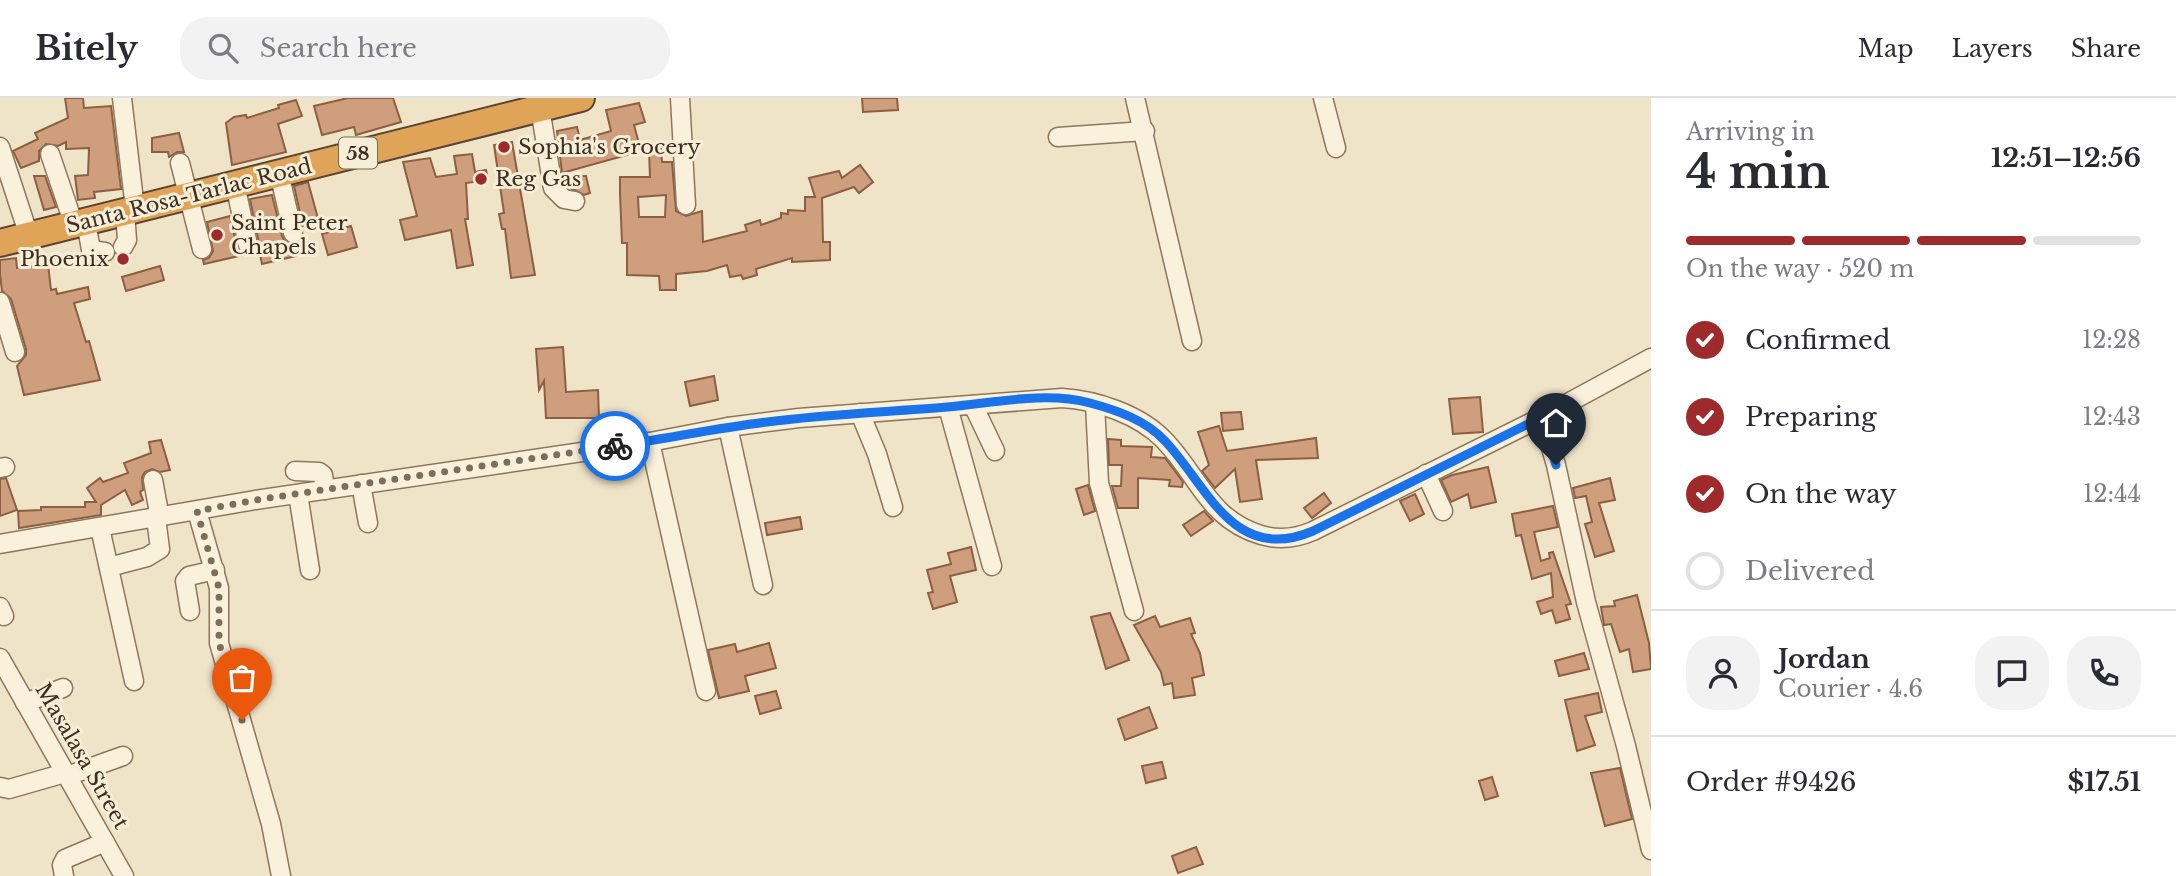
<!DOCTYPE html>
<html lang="en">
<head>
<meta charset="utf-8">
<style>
  body { margin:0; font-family:"Libre Baskerville",serif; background:#f2f2f3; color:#2b2b33; height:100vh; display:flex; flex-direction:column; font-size:26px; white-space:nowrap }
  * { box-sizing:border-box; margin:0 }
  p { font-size:23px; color:#7c7c81 }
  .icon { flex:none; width:38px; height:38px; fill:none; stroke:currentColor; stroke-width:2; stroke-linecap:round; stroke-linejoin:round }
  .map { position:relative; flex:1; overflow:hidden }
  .side { display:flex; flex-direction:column; background:#fff; width:525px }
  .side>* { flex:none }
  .pin { position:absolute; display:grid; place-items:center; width:60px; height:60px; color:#fff; margin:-72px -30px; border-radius:50% 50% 50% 0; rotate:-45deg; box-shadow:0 0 7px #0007 }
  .pin .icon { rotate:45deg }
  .courier { position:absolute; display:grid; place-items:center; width:70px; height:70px; margin:-35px; border:5px solid #1a73e8; border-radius:50%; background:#fff; color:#222; box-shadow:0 2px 9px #0007 }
  .head em { font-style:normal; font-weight:700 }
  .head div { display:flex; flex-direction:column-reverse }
  .head { display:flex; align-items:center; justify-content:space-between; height:119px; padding:0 35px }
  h1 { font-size:46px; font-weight:700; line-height:52px }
  .bar { display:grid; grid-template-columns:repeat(4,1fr); gap:10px 7px; align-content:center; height:84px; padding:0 35px }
  .bar i { height:9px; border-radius:5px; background:#e1e1e2 }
  .bar .on { background:#9e2a2b }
  .bar p { grid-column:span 4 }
  .line { display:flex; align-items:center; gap:18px; padding:0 35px; border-top:2px solid #e1e1e2 }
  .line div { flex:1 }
  .round { display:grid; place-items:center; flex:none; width:74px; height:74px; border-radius:28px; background:#f2f2f3 }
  ol { padding:0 35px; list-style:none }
  li { display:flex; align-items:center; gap:21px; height:77px }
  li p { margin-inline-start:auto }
  li .icon { padding:7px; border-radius:50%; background:#9e2a2b; color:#fff; stroke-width:4 }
  li:last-child { color:#7c7c81 }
  li i { width:38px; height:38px; border:4px solid #e1e1e2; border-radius:50% }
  header { display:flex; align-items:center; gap:42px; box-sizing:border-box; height:98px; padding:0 35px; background:#fff; border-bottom:2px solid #e1e1e2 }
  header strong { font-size:33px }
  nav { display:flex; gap:38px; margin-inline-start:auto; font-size:24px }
  .search { width:490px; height:63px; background:#f2f2f3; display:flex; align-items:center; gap:18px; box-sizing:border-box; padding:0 24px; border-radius:28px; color:#7c7c81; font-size:26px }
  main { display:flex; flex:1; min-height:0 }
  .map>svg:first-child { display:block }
</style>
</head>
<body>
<header>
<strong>Bitely</strong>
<div class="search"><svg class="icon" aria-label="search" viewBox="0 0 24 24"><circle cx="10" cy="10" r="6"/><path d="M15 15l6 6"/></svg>Search here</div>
<nav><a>Map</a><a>Layers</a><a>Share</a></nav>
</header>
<main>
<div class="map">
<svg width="1651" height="778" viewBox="0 0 1651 778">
  <rect width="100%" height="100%" fill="#f0e4c8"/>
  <!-- building -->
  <g fill="#cf9f7d" stroke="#8d5f41" stroke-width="2" fill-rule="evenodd">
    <polygon points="65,0 83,0 84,10 111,8 121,91 94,94 95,100 78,102 75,78 88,77 89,50 66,51 66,44 58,48 46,46 39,53 39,63 21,70 13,53 38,41 35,35 68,20"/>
    <polygon points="348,0 393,0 401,24 356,37 354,29 322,37 314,8"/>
    <polygon points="862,0 897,0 898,12 863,14"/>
    <polygon points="296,2 302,18 278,26 286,54 232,67 226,25 234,19 246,17 247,20 279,10 278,7"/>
    <polygon points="639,5 645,24 634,27 641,53 562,75 557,33 577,29 580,42 611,33 606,12"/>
    <polygon points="179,35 184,54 177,54 169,59 168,54 152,54 152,40"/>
    <polygon points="512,44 535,177 511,180 505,131 502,131 499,116 504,115 494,47"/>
    <path d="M661 51 662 64H672L676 113 686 118 702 113 703 144 747 133 745 127 760 122 761 127 781 120V115L788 116V112L805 113V99H815L809 80 839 73 842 80 860 67 873 84 859 95 854 89 822 100 823 144H830V162L792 164V160L756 171 757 177 743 181 741 177 730 179 727 167 707 173 676 176V192H660L659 178 627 177V145H622L620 95V79H650L649 52ZM666 97 665 119H639L638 99Z"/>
    <polygon points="472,56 475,74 486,72 488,82 466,85 468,121 465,121 473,167 457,170 451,132 405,142 400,122 417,118 403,64 430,60 436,79 457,76 454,58"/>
    <polygon points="34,78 45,78 56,109 44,112"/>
    <polygon points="563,78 586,78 590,95 584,97 570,90"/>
    <polygon points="308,84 319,124 303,128 294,88"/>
    <polygon points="272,97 282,138 285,143 293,146 296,158 262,166 259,152 257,153 259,145 250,101"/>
    <polygon points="230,118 237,149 243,157 204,166 203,162 209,160 213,153 207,124"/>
    <polygon points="351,128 357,149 328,157 322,136"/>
    <polygon points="16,160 17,170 48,166 51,192 56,191 57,196 88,189 90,201 74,205 86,244 89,243 100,282 24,297 17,268 26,257 26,251 11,201 2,193 0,177 0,162"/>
    <polygon points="160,168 164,182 126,193 122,179"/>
    <polygon points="563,249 566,294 598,292 599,320 546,320 544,283 539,292 536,251"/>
    <polygon points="714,278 718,302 690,308 685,284"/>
    <polygon points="1480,299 1483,334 1453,336 1449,301"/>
    <polygon points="1241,314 1243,331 1223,333 1221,315"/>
    <polygon points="1219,328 1227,353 1316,340 1318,360 1256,362 1262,401 1240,404 1235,371 1215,390 1202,373 1209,367 1198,334"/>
    <polygon points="1108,341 1121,342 1121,348 1152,349 1151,359 1165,360 1183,384 1182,389 1169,388 1170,382 1138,380 1138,410 1118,410 1112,388 1121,388 1122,367 1109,367"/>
    <polygon points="161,342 170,372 160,374 152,371 145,374 142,379 143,392 140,394 143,402 132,407 125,392 101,407 101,417 19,430 18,413 41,412 41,409 85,409 85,404 96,404 87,390 100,380 103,384 128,375 124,365 151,355 149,344"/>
    <polygon points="1488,369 1496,404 1471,410 1468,396 1451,404 1441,382 1452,377"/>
    <polygon points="6,380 17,412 0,418 0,381"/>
    <polygon points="1610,380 1615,402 1599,405 1614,453 1595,459 1585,426 1592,424 1586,398 1575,400 1573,390"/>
    <polygon points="1088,387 1095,413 1084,417 1076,391"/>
    <polygon points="1324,395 1331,405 1312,420 1304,410"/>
    <polygon points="1415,396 1424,416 1410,423 1400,403"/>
    <polygon points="1553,408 1558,429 1534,434 1541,463 1550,460 1549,455 1553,454 1571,506 1566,507 1570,521 1556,525 1552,512 1541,516 1537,504 1553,499 1551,475 1532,481 1521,437 1516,438 1512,416"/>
    <polygon points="1204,413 1213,423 1191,438 1183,427"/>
    <polygon points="800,419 802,431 767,437 765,425"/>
    <polygon points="971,449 976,472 950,478 957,504 933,511 928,495 933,494 927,472 951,466 948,455"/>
    <polygon points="1637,497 1649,545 1651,571 1633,574 1629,551 1620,554 1611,526 1604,527 1601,509 1615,508 1614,503"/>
    <polygon points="1110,515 1129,562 1106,571 1091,519"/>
    <polygon points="1155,518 1160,529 1190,520 1195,535 1191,536 1200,555 1204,577 1192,580 1195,597 1174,600 1172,585 1164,587 1161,574 1134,527"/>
    <polygon points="769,545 776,570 745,578 749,593 719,600 708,552 735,546 737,554"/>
    <polygon points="1584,555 1589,571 1559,578 1555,563"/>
    <polygon points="776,593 781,610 760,616 755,598"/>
    <polygon points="1598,595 1602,614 1585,618 1595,647 1577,653 1565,602"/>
    <polygon points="1149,609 1157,630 1125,642 1118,621"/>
    <polygon points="1162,664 1166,680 1146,685 1142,668"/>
    <polygon points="1620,670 1632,721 1605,728 1591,675"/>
    <polygon points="1492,679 1498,698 1485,702 1479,683"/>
    <polygon points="1196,749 1203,766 1178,775 1172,758"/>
  </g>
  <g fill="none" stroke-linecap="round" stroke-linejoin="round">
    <defs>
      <g id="minor">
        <polyline points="122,0 135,111"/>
        <polyline points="680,0 686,107"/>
        <polyline points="1135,0 1192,243"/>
        <polyline points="1323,0 1336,50"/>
        <polyline points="540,10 553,90 564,101 575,103"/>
        <polyline points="1058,39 1145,33"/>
        <polyline points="0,49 29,138"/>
        <polyline points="50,56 74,127"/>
        <polyline points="180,65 202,151"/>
        <polyline points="279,75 293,135"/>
        <polyline points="235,86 248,147"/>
        <polyline points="86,124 91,152 105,154"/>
        <polyline points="123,149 127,142 125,114"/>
        <polyline points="0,204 15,254"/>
        <polyline points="1095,306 1099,385 1134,513"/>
        <polyline points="973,307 995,353"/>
        <polyline points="948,309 992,468"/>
        <polyline points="860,315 877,356 893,409"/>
        <polyline points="1542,319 1556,367 1586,504 1626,648 1651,752"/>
        <polyline points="728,329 763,487"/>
        <polyline points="650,344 706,593"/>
        <polyline points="0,370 5,369"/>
        <polyline points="295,373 319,374 323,377 325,392"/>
        <polyline points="1426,376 1443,413"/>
        <polyline points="153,382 160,420"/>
        <polyline points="361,386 368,425"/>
        <polyline points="298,396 310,472"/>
        <polyline points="197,413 219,490 219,545 271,726 281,778"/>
        <polyline points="100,430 134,583"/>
        <path d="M0 446 255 402 650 344 728 329 799 320 1062 300C1097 302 1140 317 1164 342 1199 378 1208 421 1261 437 1278 442 1297 440 1313 433L1542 319 1651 260"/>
        <polyline points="109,469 147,459 160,451 156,420"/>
        <polyline points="0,509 4,518"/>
        <polyline points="190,513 185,483 189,478 215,472"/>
        <polyline points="0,560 124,778"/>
        <polyline points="25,605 63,590"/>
        <polyline points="67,678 123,658"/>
        <polyline points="0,689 9,691 65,675"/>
        <polyline points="64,778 62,767 65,761 105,744"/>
      </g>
      <polyline id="highway" points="0,145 581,0"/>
    </defs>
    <!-- minor casing -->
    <use href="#minor" stroke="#8d765c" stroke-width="21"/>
    <!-- highway casing -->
    <use href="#highway" stroke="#5b4430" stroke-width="30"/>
    <!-- minor -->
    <use href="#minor" stroke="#faf1dc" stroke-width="18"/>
    <!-- highway -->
    <use href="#highway" stroke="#e0a458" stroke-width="26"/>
  </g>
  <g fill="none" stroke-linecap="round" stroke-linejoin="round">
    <!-- done -->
    <polyline stroke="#7c6e5b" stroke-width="7" stroke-dasharray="0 12.6" points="242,622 219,545 219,490 197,413 256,402 615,348"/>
    <!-- route -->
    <path stroke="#1a73e8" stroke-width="9" d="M615 348C666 341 716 330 767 324 827 316 888 314 947 309 993 305 1045 293 1090 305 1116 312 1146 322 1165 343 1207 387 1233 467 1313 433L1542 319 1556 367"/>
  </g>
  <!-- markers -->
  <g fill="#9e2a2b" stroke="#f7eed8" stroke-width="2.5">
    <circle cx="504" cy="49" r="7"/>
    <circle cx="481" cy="81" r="7"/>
    <circle cx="217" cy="137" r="7"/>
    <circle cx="123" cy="161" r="7"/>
  </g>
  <g text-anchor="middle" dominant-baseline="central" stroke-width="6" stroke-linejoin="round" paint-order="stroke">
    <!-- shield labels -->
    <rect fill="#f7eed8" stroke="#756857" stroke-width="2" x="339" y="39.5" width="38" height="31" rx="5"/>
    <g font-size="19" font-weight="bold" fill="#3d2e20">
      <text x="358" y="55">58</text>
    </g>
    <!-- poi labels -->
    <g font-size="21" fill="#3d2e20" stroke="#f7eed8" text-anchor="start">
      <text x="518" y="49">Sophia's Grocery</text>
      <text x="495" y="81">Reg Gas</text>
      <text x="231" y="125">Saint Peter<tspan x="231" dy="24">Chapels</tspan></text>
      <text x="109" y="161" text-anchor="end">Phoenix</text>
    </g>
    <!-- street labels -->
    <g font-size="21" fill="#3d2e20" stroke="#f7eed8">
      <text transform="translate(189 98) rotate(-14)">Santa Rosa-Tarlac Road</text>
      <text transform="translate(82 658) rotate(60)">Masalasa Street</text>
    </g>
  </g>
</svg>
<div class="pin" style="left:242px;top:622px;background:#ea580c"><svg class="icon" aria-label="bag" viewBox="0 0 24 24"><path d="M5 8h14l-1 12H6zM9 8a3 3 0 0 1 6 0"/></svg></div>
<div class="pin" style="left:1556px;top:367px;background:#1f2937"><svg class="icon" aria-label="home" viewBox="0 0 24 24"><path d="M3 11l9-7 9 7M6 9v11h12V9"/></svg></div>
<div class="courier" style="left:615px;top:348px"><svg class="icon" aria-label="bike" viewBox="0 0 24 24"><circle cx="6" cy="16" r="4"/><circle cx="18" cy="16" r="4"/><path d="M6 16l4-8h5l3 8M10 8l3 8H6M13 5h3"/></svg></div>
</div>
<section class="side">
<div class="head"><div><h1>4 min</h1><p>Arriving in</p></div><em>12:51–12:56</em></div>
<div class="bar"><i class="on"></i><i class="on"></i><i class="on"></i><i></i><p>On the way · 520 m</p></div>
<ol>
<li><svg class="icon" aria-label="check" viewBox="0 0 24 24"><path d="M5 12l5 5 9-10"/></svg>Confirmed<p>12:28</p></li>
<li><svg class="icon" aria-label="check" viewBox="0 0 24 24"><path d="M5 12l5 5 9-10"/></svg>Preparing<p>12:43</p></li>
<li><svg class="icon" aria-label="check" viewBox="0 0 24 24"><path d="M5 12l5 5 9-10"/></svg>On the way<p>12:44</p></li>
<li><i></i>Delivered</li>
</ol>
<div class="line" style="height:126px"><a class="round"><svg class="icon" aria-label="person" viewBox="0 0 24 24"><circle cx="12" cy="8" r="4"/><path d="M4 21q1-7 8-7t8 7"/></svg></a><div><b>Jordan</b><p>Courier · 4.6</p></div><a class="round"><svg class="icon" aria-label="chat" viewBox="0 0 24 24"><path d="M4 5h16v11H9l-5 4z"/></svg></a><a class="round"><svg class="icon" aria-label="phone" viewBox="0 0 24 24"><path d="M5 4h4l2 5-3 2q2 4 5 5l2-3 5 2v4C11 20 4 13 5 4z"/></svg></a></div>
<div class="line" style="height:91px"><div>Order #9426</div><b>$17.51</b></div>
</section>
</main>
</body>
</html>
